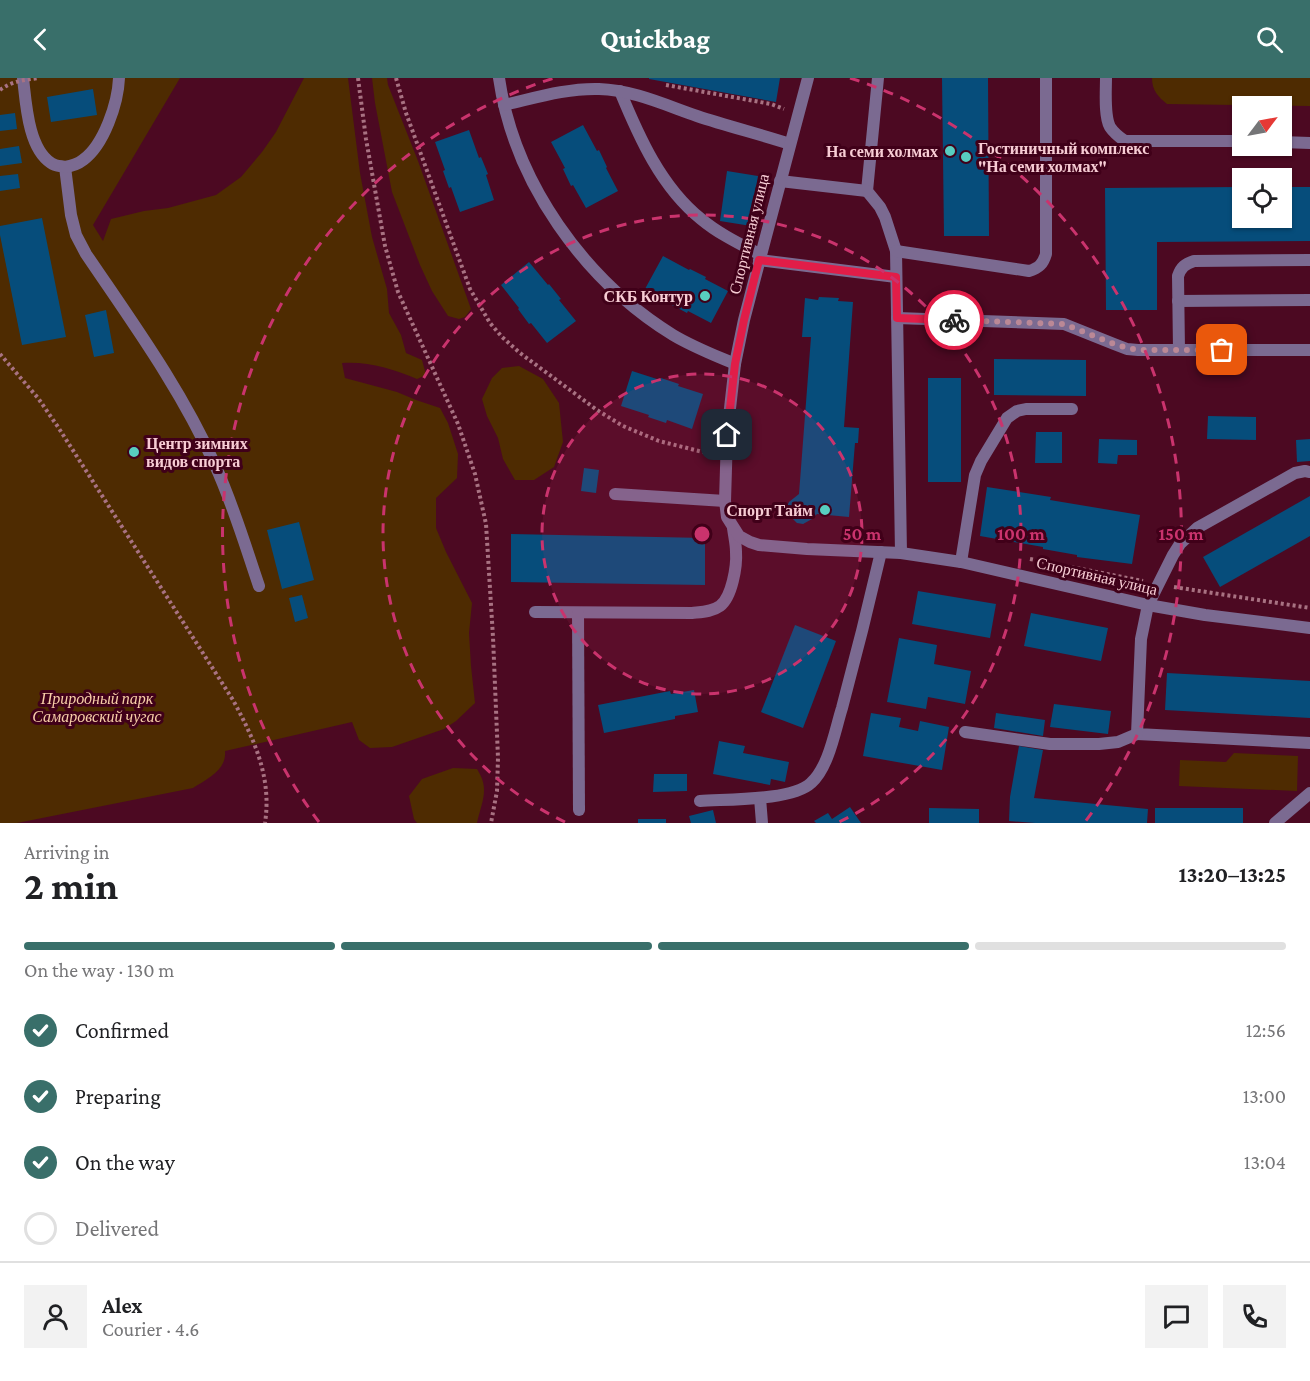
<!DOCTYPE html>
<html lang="en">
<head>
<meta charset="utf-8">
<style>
  body { margin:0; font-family:"Crimson Pro",serif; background:#f2f2f2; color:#202124; height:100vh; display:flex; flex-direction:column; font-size:22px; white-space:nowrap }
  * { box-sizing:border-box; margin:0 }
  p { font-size:20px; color:#757577 }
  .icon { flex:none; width:33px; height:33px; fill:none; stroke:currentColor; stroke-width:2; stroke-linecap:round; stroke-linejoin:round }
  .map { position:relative; height:745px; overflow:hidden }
  .details { display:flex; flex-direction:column; background:#fff; flex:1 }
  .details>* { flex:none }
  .needle { width:39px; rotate:58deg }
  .tools { position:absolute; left:1232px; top:18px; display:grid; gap:12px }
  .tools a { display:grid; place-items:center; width:60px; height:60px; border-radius:0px; background:#fff; box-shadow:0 2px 4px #0004; font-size:30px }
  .pin { position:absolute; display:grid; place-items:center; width:51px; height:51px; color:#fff; margin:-26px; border-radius:12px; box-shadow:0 3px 9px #0006 }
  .courier { position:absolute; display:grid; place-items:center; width:60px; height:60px; margin:-30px; border:4px solid #e11d48; border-radius:50%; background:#fff; color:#222; box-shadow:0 2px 8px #0007 }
  .overview em { font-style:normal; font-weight:700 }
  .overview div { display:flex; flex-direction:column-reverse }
  .overview { display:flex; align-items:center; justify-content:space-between; height:102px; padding:0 24px }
  h1 { font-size:39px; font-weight:700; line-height:45px }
  .bar { display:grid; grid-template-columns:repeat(4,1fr); gap:9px 6px; align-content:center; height:72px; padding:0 24px }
  .bar i { height:8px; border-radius:4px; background:#e0e0e0 }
  .bar .selected { background:#396f6a }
  .bar p { grid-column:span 4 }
  .line { display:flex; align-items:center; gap:15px; padding:0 24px; border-top:2px solid #e0e0e0 }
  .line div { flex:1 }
  .round { display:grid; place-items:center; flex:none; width:63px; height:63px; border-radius:0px; background:#f2f2f2 }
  ol { padding:0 24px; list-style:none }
  li { display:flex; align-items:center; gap:18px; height:66px }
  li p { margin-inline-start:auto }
  li .icon { padding:6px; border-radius:50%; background:#396f6a; color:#fff; stroke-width:4 }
  li:last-child { color:#757577 }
  li i { width:33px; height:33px; border:3px solid #e0e0e0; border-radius:50% }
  header { display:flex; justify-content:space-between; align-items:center; height:78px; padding:0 24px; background:#396f6a; color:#fff; font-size:27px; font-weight:700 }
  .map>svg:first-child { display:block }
</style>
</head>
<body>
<header><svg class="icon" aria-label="back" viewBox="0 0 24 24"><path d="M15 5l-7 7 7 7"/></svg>Quickbag<svg class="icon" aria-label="search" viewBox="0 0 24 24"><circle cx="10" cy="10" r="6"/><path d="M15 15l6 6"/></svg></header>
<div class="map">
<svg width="1310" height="745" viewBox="0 0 1310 745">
  <rect width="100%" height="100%" fill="#4c0922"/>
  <!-- green -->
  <g fill="#4e2b01">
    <path d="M0 0H180L93 147 103 163 111 141 144 133 168 130 216 117 241 99 262 74 276 54 304 0H348L360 95 372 159 387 211 389 235 401 257 406 275 422 282 426 297 417 301C394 291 367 283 342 285L345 300 397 314 416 322 440 330 448 345 458 376 457 400 436 420V450L446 474 472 525 469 555 471 588 475 625 456 643 444 651 392 669 370 670 359 662 352 644 225 673C227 692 207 701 193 710L17 745H0Z"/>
    <polygon points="372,0 387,0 388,7 418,83 471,231 465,239 459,241 448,238 432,213 420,187 392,114 375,25"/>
    <path d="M1152 0H1310V28L1167 26C1158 19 1152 12 1152 0Z"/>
    <polygon points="519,288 543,301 559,325 563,364 554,389 534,402 515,402 503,381 498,360 487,338 482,321 492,300 502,290"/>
    <polygon points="1234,675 1298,678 1297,713 1179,708 1180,682 1226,684"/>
    <path d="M453 690 477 691C490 711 482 723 477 745H417L414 741 409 718 422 701Z"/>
  </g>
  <!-- building -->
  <g fill="#064d7b">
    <polygon points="649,0 780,0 776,24 649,1"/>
    <polygon points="942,0 988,0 989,158 944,158"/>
    <polygon points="93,11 97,37 51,44 47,19"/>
    <polygon points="15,35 17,51 0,53 0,37"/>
    <polygon points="583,47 597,73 599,72 607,89 606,90 618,113 586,130 573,107 571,108 563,91 565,90 551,64"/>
    <polygon points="469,52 479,80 481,79 488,96 486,97 494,122 460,134 451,109 449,110 443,93 445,92 435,64"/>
    <polygon points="19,68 22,85 0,88 0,71"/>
    <polygon points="727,93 758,98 751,148 720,143"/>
    <polygon points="18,96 20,110 0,113 0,98"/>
    <polygon points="1242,109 1242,140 1281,140 1281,109 1310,109 1310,163 1157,164 1157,232 1106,232 1105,110"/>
    <polygon points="42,140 66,259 22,267 0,157 0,148"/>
    <polygon points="663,178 689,192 690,191 706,199 705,201 728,213 711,245 688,233 687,235 670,226 671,225 645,211"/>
    <polygon points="529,184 548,207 549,206 561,221 559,222 576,243 547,265 531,245 529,246 518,231 519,230 501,207"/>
    <polygon points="819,219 839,220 838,223 853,224 844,349 859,350 858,365 855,365 849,439 817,436 812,441 803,446 797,445 792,440 788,434 787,428 789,424 799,416 811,259 802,259 805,220 818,222"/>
    <polygon points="106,232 114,275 94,279 85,237"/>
    <polygon points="994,281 1086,282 1086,318 994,317"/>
    <polygon points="632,293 660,302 661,300 679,306 678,308 703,316 692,351 667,342 666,345 648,339 649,337 621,328"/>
    <rect x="928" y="300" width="33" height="104"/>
    <polygon points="1208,338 1256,339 1256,362 1207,361"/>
    <polygon points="1036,354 1062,354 1062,385 1035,385"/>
    <polygon points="1099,361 1137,362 1137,377 1118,377 1117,386 1098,385"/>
    <polygon points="1310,361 1310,383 1297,384 1296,362"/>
    <polygon points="584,390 599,392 596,415 581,413"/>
    <polygon points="987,409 1051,419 1050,422 1140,437 1132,486 1077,479 1077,477 1043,471 1043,469 980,458"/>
    <polygon points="1310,418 1310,458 1220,509 1203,479"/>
    <polygon points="299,444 314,502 282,511 267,452"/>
    <polygon points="511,456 705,460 705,507 511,504"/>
    <polygon points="918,513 996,526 990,560 912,546"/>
    <polygon points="302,517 308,540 295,544 289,520"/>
    <polygon points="1031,535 1108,550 1101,583 1024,568"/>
    <polygon points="795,547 836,563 803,650 761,634"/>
    <polygon points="899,560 937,567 934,586 971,593 965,626 928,619 926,631 887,624"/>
    <polygon points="1167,595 1310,603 1310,640 1165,632"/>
    <polygon points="694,612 698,634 675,638 675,641 604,655 598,627 670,613 671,616"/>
    <polygon points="1054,626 1111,633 1108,656 1050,649"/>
    <polygon points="871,635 901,640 899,649 918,653 920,643 949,649 942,692 863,678"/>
    <polygon points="996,635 1045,642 1043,658 994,650"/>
    <polygon points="719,663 745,668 743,675 789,684 785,704 771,701 770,707 713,696"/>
    <polygon points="1019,668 1043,672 1034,720 1148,731 1147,745 1035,745 1009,743 1010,719"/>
    <polygon points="654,696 687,696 687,713 653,714"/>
    <polygon points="850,729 861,745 816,745 814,743 828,735 832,741"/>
    <polygon points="929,730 979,731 979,745 929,745"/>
    <rect x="1155" y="730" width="88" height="15"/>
    <polygon points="713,732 716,745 691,745 689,738"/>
    <rect x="638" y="741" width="28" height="4"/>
  </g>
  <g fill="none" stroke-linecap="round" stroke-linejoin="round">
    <!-- path -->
    <g stroke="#a87282" stroke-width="4" stroke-dasharray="3 3" stroke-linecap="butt">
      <polyline points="358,0 366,61 385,168 398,214 458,346 475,396 486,446 493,559 498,680 497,713 491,745"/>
      <polyline points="396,0 406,35 470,211 490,245 502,259 520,275 597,332 623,348 659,363 711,376"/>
      <polyline points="666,7 771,26 784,31"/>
      <path d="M0 276 38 320 58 349 233 622C254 661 272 699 265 745"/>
      <polyline points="1030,481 1143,503"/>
      <polyline points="1174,509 1310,530"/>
    </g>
    <!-- lane -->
    <g stroke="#7b6a91" stroke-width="12">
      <path d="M23 0C26 25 28 70 51 85 55 88 61 88 65 89L71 137 76 157 86 176C132 244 181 311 215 387 233 426 245 467 259 508"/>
      <path d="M499 0C514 104 584 202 673 257 693 269 714 277 735 286"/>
      <polyline points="878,0 867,113 880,129 885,139 896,173 901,475"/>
      <path d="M1106 0C1106 13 1104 38 1110 49 1114 55 1119 59 1125 63H1242"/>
      <path d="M620 13C639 59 661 109 701 141 719 156 740 166 761 177"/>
      <path d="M504 27C535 20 567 10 599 11 633 12 665 27 697 38 727 48 759 56 790 66"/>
      <polyline points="1281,64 1310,65"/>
      <path d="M65 89C72 88 78 86 83 82 104 67 118 25 119 0"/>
      <polyline points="780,103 867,113"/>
      <path d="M896 173 1029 193C1039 190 1043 186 1046 176V0"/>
      <polyline points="759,182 896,199"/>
      <polyline points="1178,223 1310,222"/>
      <polyline points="897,240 1064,246 1114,266 1127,271 1138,272 1310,272"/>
      <path d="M1179 272 1178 198C1181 189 1185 186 1194 183L1310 182"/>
      <polyline points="1310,394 1305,393 1295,395 1197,450 1180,466 1173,477 1148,527 1141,561 1137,656 1310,665"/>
      <polyline points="615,416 725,423"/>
      <polyline points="961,484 975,397 981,383 1007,340 1017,333 1026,331 1072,331"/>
      <path d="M535 534 692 535C701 534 712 534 720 528 732 519 737 488 736 474 736 466 734 458 733 450"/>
      <polyline points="578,535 579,732"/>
      <polyline points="965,654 1050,666 1099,666 1118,664 1137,656"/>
      <polyline points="760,720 762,745"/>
      <path d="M700 723C726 721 792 723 811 705 829 689 835 652 842 630 856 578 869 526 881 474"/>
      <polyline points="1275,745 1310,715"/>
    </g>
    <!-- street -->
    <polyline stroke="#7b6a91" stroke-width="12" points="808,0 761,177 744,242 735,286 727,357 725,423 727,439 739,458 750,464 759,467 807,471 901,475 961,484 1148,527 1205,537 1310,550"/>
    <!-- path-bridge -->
    <path stroke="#a87282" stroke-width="4" stroke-dasharray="3 3" stroke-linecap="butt" d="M0 12C12 3 24 2 39 0"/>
  </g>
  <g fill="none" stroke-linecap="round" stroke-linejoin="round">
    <!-- done -->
    <polyline stroke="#bb8896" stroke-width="6" stroke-dasharray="0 10.8" points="954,242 1064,246 1114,266 1127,270 1138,272 1222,272"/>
    <!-- route -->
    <polyline stroke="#e11d48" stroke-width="8" points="727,357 735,286 744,242 759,182 896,199 897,240 954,242"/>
  </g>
  <!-- distance rings -->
  <circle cx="702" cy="456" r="160" fill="#ca336d" fill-opacity=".12"/>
  <g fill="none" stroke="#ca336d" stroke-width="3" stroke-dasharray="10 8">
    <circle cx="702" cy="456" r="160"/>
    <path d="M565 744A319 319 0 1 1 839 744"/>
    <path d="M319 744A479 479 0 0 1 554 0M850 0A479 479 0 0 1 1085 744"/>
  </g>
  <!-- markers -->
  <g fill="#58cec0" stroke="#400019" stroke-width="2">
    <circle cx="950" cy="73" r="6"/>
    <circle cx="966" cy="79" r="6"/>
    <circle cx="705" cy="218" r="6"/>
    <circle cx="134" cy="374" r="6"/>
    <circle cx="825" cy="432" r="6"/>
  </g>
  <g text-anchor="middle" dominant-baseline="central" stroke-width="6" stroke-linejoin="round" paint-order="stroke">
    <!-- poi labels -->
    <g font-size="16" font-weight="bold" fill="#f7ccd4" stroke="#400019" text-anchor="end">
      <text x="978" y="70" text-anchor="start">Гостиничный комплекс<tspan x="978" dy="18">"На семи холмах"</tspan></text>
      <text x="938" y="73">На семи холмах</text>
      <text x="693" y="218">СКБ Контур</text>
      <text x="146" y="365" text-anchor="start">Центр зимних<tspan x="146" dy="18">видов спорта</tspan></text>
      <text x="813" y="432">Спорт Тайм</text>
    </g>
    <!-- street labels -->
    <g font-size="16" fill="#f7ccd4" stroke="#400019">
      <text transform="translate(749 156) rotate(-76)">Спортивная улица</text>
      <text transform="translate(1097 498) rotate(13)">Спортивная улица</text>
    </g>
    <!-- park labels -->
    <g font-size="16" font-style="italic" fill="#f7cea8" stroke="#400019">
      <text x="97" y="620">Природный парк<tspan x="97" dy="18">Самаровский чугас</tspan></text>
    </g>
  </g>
  <circle cx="702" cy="456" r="9" fill="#ca336d" stroke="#400019" stroke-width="3"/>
  <g font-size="18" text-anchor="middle" font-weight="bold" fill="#ca336d" stroke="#400019" stroke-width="6" stroke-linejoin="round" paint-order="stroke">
    <text x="862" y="462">50 m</text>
    <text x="1021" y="462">100 m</text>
    <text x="1181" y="462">150 m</text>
  </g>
</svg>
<div class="tools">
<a><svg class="needle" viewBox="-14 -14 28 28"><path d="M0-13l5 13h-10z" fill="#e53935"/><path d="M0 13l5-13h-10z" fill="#757577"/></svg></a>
<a><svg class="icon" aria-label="locate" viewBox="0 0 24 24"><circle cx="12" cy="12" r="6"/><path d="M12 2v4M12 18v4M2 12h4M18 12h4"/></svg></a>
</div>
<div class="pin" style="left:1222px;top:272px;background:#ea580c"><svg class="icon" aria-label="bag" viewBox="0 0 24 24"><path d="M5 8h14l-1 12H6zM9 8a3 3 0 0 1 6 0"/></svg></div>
<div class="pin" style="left:727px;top:357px;background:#1f2937"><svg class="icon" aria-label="home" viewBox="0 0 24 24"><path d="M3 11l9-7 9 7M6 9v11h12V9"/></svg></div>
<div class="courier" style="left:954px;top:242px"><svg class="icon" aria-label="bike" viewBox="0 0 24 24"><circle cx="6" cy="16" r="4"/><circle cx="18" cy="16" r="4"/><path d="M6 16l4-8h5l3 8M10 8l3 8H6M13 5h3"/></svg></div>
</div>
<section class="details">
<div class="overview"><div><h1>2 min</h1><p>Arriving in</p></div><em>13:20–13:25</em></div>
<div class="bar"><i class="selected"></i><i class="selected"></i><i class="selected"></i><i></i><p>On the way · 130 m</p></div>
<ol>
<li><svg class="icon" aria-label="check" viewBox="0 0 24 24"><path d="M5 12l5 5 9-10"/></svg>Confirmed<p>12:56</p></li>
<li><svg class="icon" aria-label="check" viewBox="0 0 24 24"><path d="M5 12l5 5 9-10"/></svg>Preparing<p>13:00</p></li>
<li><svg class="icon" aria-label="check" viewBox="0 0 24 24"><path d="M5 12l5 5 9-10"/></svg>On the way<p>13:04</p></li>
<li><i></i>Delivered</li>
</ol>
<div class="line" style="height:108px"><a class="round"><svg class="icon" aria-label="person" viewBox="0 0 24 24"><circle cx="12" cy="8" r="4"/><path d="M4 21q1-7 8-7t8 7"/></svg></a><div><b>Alex</b><p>Courier · 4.6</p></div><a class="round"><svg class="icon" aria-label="chat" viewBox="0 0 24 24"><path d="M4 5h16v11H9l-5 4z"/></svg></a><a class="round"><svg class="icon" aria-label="phone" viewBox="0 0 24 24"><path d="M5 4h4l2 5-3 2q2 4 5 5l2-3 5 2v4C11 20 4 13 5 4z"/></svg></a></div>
</section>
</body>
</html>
